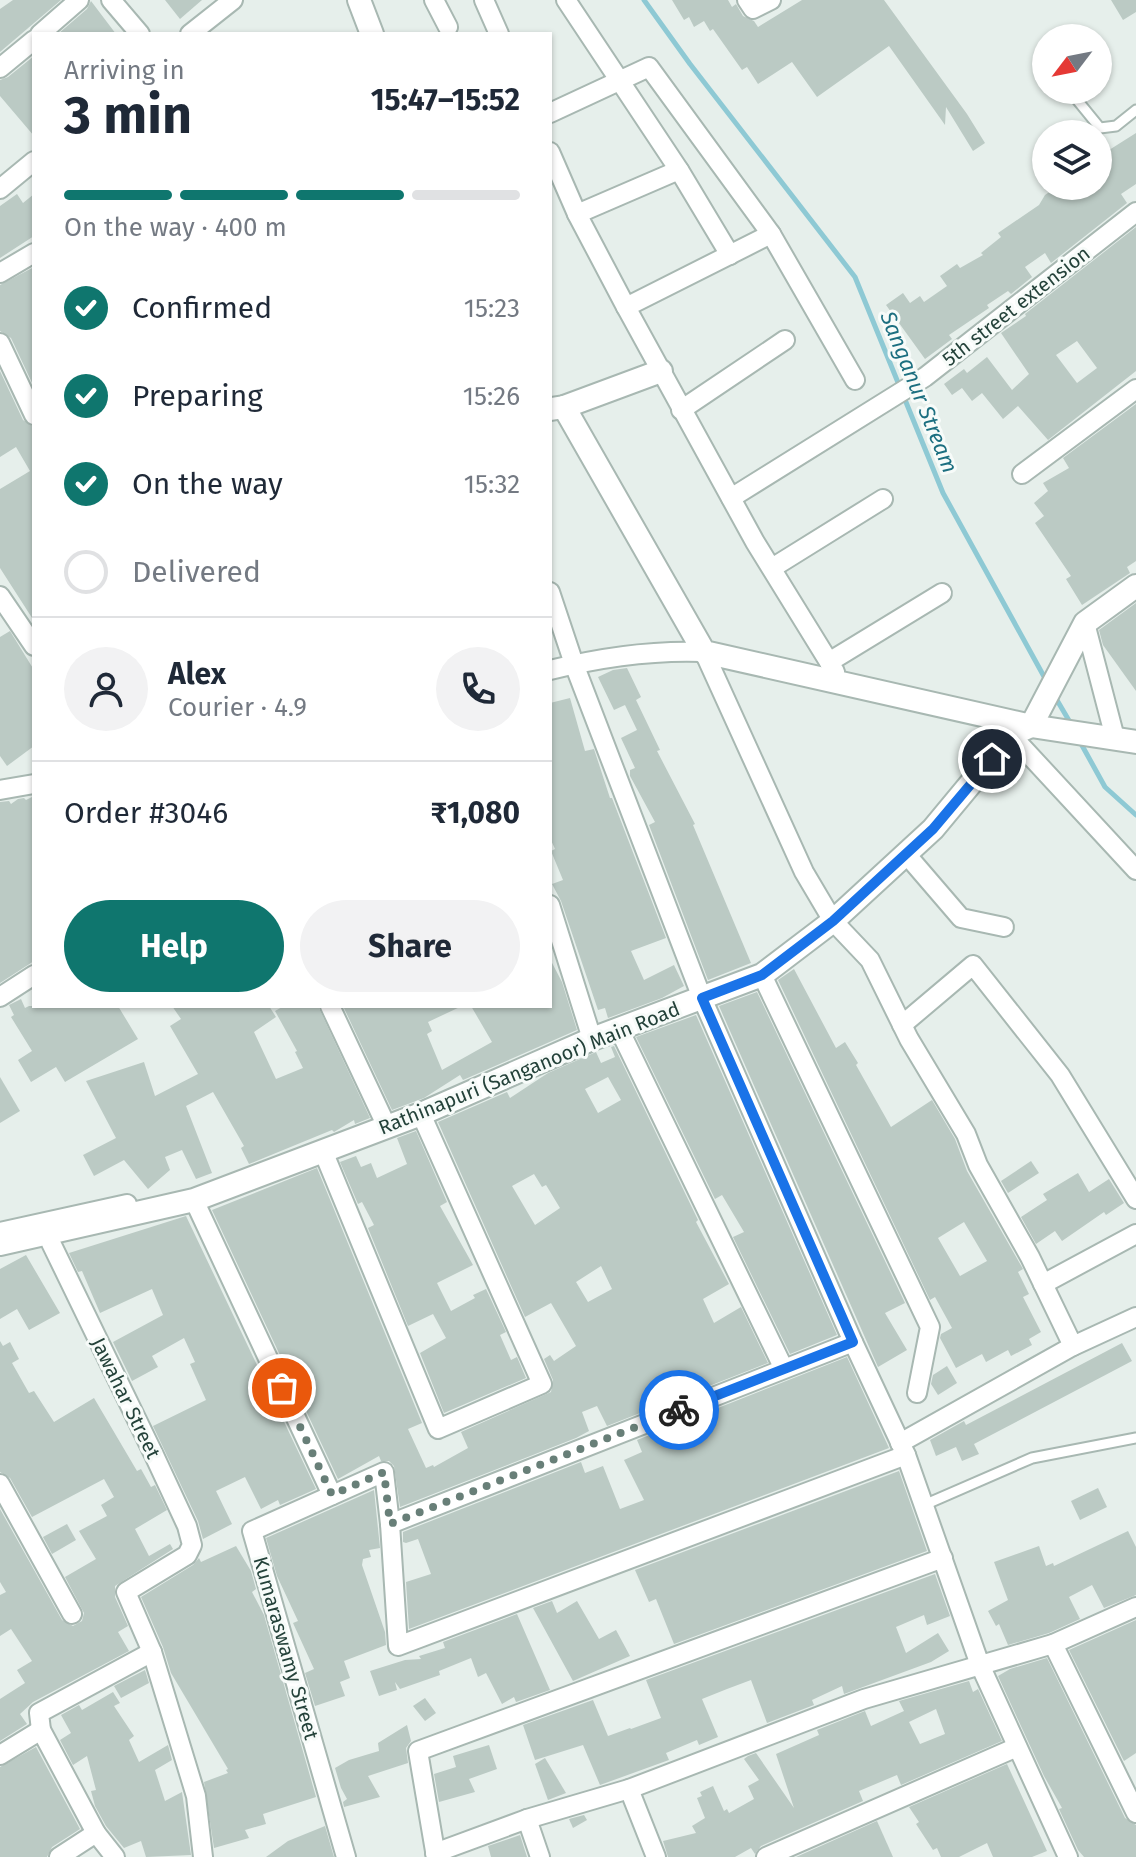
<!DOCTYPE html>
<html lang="en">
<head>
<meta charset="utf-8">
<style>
  body { margin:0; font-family:"Fira Sans",sans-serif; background:#f2f2f3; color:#1f2937; height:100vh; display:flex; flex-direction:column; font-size:30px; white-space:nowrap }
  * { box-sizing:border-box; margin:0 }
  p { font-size:26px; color:#747a83 }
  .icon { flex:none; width:44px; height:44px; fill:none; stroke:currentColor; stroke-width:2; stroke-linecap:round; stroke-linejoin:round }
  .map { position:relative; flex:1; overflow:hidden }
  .sheet { position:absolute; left:32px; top:32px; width:520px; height:976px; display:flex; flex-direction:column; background:#fff; border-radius:0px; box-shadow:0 2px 6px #0004 }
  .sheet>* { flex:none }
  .needle { width:52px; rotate:238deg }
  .buttons { position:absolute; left:1032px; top:24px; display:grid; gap:16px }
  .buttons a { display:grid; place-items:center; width:80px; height:80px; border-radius:50%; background:#fff; box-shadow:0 2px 6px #0004; font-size:40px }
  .pin { position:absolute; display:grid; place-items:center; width:68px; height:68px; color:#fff; margin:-34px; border:4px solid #fff; border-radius:50%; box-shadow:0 2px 8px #0007 }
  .courier { position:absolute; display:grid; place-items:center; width:80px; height:80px; margin:-40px; border:6px solid #1a73e8; border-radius:50%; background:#fff; color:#222; box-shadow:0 2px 10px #0007 }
  .summary em { font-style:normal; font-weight:700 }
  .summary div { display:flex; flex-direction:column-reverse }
  .summary { display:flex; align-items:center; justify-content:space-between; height:136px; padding:0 32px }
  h1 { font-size:52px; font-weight:700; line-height:60px }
  .bar { display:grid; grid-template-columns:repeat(4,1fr); gap:12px 8px; align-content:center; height:96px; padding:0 32px }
  .bar i { height:10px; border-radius:6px; background:#e0e1e3 }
  .bar .current { background:#0f766e }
  .bar p { grid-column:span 4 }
  .line { display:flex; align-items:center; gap:20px; padding:0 32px; border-top:2px solid #e0e1e3 }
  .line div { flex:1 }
  .round { display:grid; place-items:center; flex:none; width:84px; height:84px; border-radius:42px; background:#f2f2f3 }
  ol { padding:0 32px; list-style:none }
  li { display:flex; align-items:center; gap:24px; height:88px }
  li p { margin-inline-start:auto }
  li .icon { padding:8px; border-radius:50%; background:#0f766e; color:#fff; stroke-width:4 }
  li:last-child { color:#747a83 }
  li i { width:44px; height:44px; border:4px solid #e0e1e3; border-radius:50% }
  .primary-button { display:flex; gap:16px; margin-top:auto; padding:16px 32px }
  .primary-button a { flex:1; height:92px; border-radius:48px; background:#0f766e; color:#fff; font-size:32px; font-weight:700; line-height:92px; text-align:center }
  .primary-button a+a { background:#f2f2f3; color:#1f2937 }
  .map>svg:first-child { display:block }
</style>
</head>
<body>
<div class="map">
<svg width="1136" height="1857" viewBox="0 0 1136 1857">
  <rect width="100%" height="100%" fill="#e6efeb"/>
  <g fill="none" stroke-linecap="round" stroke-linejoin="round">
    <!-- stream -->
    <g stroke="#8ec9d4" stroke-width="5">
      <polyline points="644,0 690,64 855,277 943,493 1047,682"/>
      <polyline points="1054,695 1071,724"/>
      <polyline points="1079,740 1105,787 1136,815"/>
    </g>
  </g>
  <!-- building -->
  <g fill="#bbcac4" fill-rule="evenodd">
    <polygon points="13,0 61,0 0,52 0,9"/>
    <polygon points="165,0 202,0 180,19"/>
    <polygon points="672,0 728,0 732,7 736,4 743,16 754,21 758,27 802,0 884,0 967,114 985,143 973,151 946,107 945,125 889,46 817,97 792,62 758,84 747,67 742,70 713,29 710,31 704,21 694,27 689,17 684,20"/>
    <polygon points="1111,0 1136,0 1136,12 1123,20"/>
    <polygon points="91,1 116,34 58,34 87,9"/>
    <polygon points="34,56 34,136 0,96 0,80 8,77"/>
    <polygon points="1136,133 1136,184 1121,194 1127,203 1051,263 1045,253 1025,267 1032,277 1011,294 1008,291 987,305 989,308 949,335 952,339 925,359 886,305 903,293 910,303 920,296 924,302 947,286 940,276 957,264 960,268 983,255 981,253 1001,237 998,233 1039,205 1045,195 1058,186 1098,186 1098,157"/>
    <polygon points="17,194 23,203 34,194 34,236 0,258 0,206"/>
    <path d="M1136 227V371L1048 440 1018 406 1003 419 982 393 972 401 962 388 952 395 944 384 964 369 967 373 987 357 1012 390 1029 374 1001 333 1026 316 1025 314ZM1077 341 1097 368 1077 383 1056 355Z"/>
    <polygon points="34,267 34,387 11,338 0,331 0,285"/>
    <polygon points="0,371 23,420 34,427 34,621 0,568 0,489 30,471 16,447 0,457"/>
    <polygon points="1136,404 1136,561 1127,567 1130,573 1082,605 1066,579 1071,576 1035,523 1044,516 1034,503 1048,491 1043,483 1069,468 1063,458"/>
    <polygon points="1136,603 1136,691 1103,645 1099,630"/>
    <polygon points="10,631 34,670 34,746 7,766 0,756 0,637"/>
    <polygon points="627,668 641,697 636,700 660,750 657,751 695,824 693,825 751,963 708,980 649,825 655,822 630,776 630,770 635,768 621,738 637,730 625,705 614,710 598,677 613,670"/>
    <polygon points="570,698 585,751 594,749 610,798 612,798 666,938 631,951 644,980 674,965 684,986 662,998 608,1018 605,1008 598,1010 561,901 552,884 563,880 551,851 555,849 550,838 550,703"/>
    <polygon points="34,796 34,961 0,983 0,802 9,801 11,804 18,799 24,798 26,800"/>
    <polygon points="550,959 562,982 577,1030 463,1080 460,1075 424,1098 392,1110 343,1006 462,1006 428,1022 432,1031 427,1034 442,1070 492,1042 471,1006 550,1006"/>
    <path d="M794 969 836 1048 845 1042 858 1063 856 1065 891 1127 932 1100 955 1139 967 1171 1023 1269 1018 1272 1029 1294 1023 1297 1041 1332 1029 1339 1032 1345 1011 1356 1008 1350 986 1362 982 1354 956 1368 940 1338 941 1334 952 1328 935 1297 930 1300 778 980ZM964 1222 987 1261 960 1276 938 1238Z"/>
    <polygon points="757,992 905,1303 885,1313 907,1350 878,1367 719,1006"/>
    <polygon points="21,999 25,1008 29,1006 118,1006 138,1039 65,1082 56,1067 31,1082 18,1060 32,1051 11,1017 14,1015 9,1005"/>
    <polygon points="172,1006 269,1006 276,1017 254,1032 276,1079 303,1068 295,1052 297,1051 275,1011 284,1006 318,1006 370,1118 355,1124 354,1120 334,1132 332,1130 249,1164 241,1148 244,1146 213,1092 186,1106 212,1173 196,1179 182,1150 165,1157 170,1170 148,1189 124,1160 94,1176 83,1155 116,1138 86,1081 144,1062 155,1096 198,1074 170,1026 181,1019"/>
    <polygon points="696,1015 837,1335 790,1354 733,1237 744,1232 722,1195 715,1199 636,1037"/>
    <path d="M614 1046 698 1220 696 1222 729 1284 703 1299 714 1323 741 1307 768 1363 607 1426 597 1406 582 1412 589 1431 576 1438 400 1507 394 1466 389 1461H381L379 1456 338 1479 212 1210 317 1168 422 1423 408 1429 426 1468 433 1465 434 1467 468 1448 461 1432 551 1392 553 1380 544 1359 550 1355 554 1361 576 1346 551 1303 525 1317 438 1122 507 1092 510 1098 548 1073 596 1052 601 1063 615 1057 611 1047ZM608 1077 621 1100 598 1113 585 1089ZM534 1174 542 1187 546 1185 560 1208 535 1225 512 1186ZM601 1266 612 1289 588 1302 576 1282Z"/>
    <polygon points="0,1077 20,1111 0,1123"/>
    <polygon points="416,1131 447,1202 440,1206 473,1265 437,1283 451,1311 475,1298 473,1295 486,1289 506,1332 500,1335 511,1360 517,1357 526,1378 444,1413 420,1353 446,1338 433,1314 408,1326 368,1228 374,1225 362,1202 358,1204 340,1162 356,1156 361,1167 371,1163 377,1178 407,1164 397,1138"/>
    <polygon points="1031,1161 1039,1173 1008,1193 1001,1181"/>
    <polygon points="1078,1173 1089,1192 1109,1179 1124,1203 1106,1215 1104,1212 1062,1241 1055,1231 1036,1244 1021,1217 1047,1200 1043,1194"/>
    <polygon points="186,1216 316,1489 280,1505 278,1500 261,1509 245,1477 216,1491 232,1524 203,1539 198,1521 153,1426 206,1400 190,1364 195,1362 184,1338 152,1356 158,1367 132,1381 113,1342 163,1315 152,1289 100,1313 82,1271 78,1272 69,1253"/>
    <polygon points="26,1255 60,1313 29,1330 17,1309 0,1319 0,1269"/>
    <polygon points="0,1341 3,1346 10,1342 19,1359 12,1363 29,1393 34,1391 54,1422 94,1398 137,1471 141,1469 151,1487 155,1485 167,1510 135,1529 149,1556 170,1544 173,1549 115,1586 115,1597 128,1626 118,1632 129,1651 33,1702 20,1714 27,1724 0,1741 0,1699 25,1683 17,1670 32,1661 11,1629 0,1636 0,1595 6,1592 0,1582 0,1509 62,1620 73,1626 82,1621 84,1613 65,1577 96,1559 79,1531 107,1516 101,1505 114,1497 104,1479 32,1517 10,1478 0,1472"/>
    <polygon points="1122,1343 1132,1361 974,1444 979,1454 962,1461 956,1447 936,1456 930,1440 964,1421 966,1425"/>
    <polygon points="847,1357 889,1448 409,1629 406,1582 431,1574 418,1539 406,1543 403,1542 403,1532 581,1462 585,1473 603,1466 620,1509 644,1500 624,1460 642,1452 637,1440"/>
    <polygon points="947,1366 957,1383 938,1395 931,1384 933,1375"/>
    <polygon points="899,1471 927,1551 674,1644 656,1599 649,1602 635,1570"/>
    <polygon points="1098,1488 1107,1507 1080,1520 1071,1501"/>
    <polygon points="374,1490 380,1548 369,1550 371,1557 363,1559 362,1565 385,1632 386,1645 344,1661 350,1678 340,1682 345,1696 315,1706 305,1673 314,1669 293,1623 298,1621 277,1576 266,1538"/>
    <polygon points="67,1524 76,1540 52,1554 43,1537"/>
    <polygon points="1128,1531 1136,1547 1136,1595 1104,1608 1092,1585 1069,1597 1080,1619 1049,1633 1008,1645 999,1624 996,1626 988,1611 1008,1600 994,1562 1039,1546 1046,1566 1053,1563 1054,1566"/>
    <polygon points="236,1546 251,1571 256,1589 252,1592 264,1615 316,1797 263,1814 266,1824 245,1830 249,1838 214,1848 204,1782 228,1773 226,1770 228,1769 171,1673 163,1647 141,1597 193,1565 199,1558 201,1562"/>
    <polygon points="935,1574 950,1616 927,1625 924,1615 896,1627 906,1653 938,1633 949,1651 931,1662 844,1694 842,1686 812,1700 814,1705 767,1723 751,1680 727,1689 702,1699 718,1737 699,1745 697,1740 666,1753 669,1760 600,1785 583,1745 535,1760 523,1725 593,1700 608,1736 630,1728 631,1729 661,1718 646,1680"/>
    <polygon points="552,1601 557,1613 577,1601 599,1639 616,1630 630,1656 573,1681 533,1608"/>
    <polygon points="517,1614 550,1690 516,1702 514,1697 502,1704 486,1673 478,1677 471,1658 439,1671 440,1675 400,1689 395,1682 397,1690 379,1696 370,1671 405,1660 421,1659 419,1656 445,1648 443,1642"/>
    <polygon points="1136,1620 1136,1753 1124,1761 1069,1650"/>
    <polygon points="1047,1658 1125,1818 1136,1825 1136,1857 1084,1857 1078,1850 1059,1809 1062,1808 1044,1776 998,1676 1010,1669"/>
    <polygon points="145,1670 149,1683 121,1698 114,1686"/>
    <path d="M969 1681 973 1692 978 1689 1002 1741 901 1785 897 1775 859 1791 863 1801 761 1846 755 1854 751 1848 735 1857H668L663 1841 696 1833 692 1826 705 1818 697 1798 702 1796 700 1792 713 1786 724 1811 727 1809 729 1813 754 1799 748 1786 759 1780 744 1759 748 1756 756 1753 794 1808 776 1754 819 1735 817 1730 865 1711 871 1726 904 1711 899 1701ZM936 1709 945 1734 920 1744 909 1722Z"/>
    <polygon points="113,1692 120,1703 114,1706 134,1736 129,1740 139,1762 168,1745 172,1760 155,1770 165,1801 182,1792 191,1855 146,1857 141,1841 124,1848 106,1826 95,1806 91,1791 96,1790 87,1756 73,1765 60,1740 71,1733 61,1715 79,1705 82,1710"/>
    <polygon points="425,1698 436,1713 425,1721 413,1706"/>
    <polygon points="407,1725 411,1741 406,1748 408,1763 368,1776 380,1797 344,1807 343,1802 347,1799 341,1788 335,1768 349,1760 379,1751 378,1743"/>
    <polygon points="489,1745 497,1769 469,1779 475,1792 439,1802 434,1774 456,1767 453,1756"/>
    <polygon points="36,1747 80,1829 52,1847 47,1857 0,1857 0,1767"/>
    <polygon points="545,1758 566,1793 548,1800 535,1764"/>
    <polygon points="1007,1764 1047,1851 1032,1857 993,1857 987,1843 959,1857 941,1857 937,1848 933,1850 916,1824 919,1822 909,1807"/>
    <polygon points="584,1815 587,1820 573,1828 569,1819"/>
    <polygon points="877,1821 893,1857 796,1857"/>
    <polygon points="325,1826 334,1857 266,1857 288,1841"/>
    <polygon points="520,1835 527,1857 491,1857 488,1846"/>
  </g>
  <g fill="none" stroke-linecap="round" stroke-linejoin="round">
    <defs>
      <g id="service">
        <polyline points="1043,53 1046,58"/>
        <polyline points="1069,90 1100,128 1116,126 1136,110"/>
        <polyline points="924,1505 1032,1458 1136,1438"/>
      </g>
      <g id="minor">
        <polyline points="111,0 140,34"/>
        <polyline points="434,0 448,27"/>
        <polyline points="484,0 499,34"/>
        <polyline points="566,0 679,170 730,255"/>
        <polyline points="747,0 753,9 771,0"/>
        <polyline points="40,34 79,0"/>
        <polyline points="190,34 233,0"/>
        <polyline points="0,68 34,40"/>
        <polyline points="550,113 649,67 771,234 855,380"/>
        <polyline points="550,152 577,214"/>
        <polyline points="0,189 34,161"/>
        <polyline points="771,234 626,307 755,542 829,662"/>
        <polyline points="0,273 34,253"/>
        <polyline points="626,307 577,214 679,170"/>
        <polyline points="0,343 34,415"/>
        <polyline points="681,410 785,340"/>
        <polyline points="1022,474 1136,389"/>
        <polyline points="731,498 925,377 1136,212"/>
        <polyline points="772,568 883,499"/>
        <polyline points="550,592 574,664 702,998 853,1342 906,1455 980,1665 1068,1857"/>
        <polyline points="0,596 34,646"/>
        <polyline points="1085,623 1115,738"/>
        <path d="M550 670C598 658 654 650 704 652L804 872 833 921 870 960 909 1039 966 1134 978 1165 1030 1257 1073 1346 1136 1317"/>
        <polyline points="835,672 829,662 942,593"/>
        <polyline points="1011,735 1136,870"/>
        <polyline points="0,790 34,784"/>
        <polyline points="906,854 961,918 1004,927"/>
        <polyline points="550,905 592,1039"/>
        <polyline points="762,975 930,1327 917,1393"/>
        <polyline points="0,997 34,975"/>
        <polyline points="330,1006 387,1127"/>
        <polyline points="902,1025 973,965 1060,1075 1136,1199"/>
        <polyline points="619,1029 783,1367"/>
        <polyline points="323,1151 438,1429 542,1384 421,1114"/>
        <polyline points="194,1200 332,1495"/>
        <polyline points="0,1232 127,1204"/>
        <polyline points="51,1243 154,1455 187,1526 192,1545 187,1555 126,1592 152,1652 196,1796 203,1857"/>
        <polyline points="1043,1284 1136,1234"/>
        <polyline points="900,1443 1073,1346"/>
        <polyline points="0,1484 72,1614"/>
        <polyline points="390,1524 853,1342"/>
        <polyline points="1053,1644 1136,1813"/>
        <polyline points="0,1755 41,1730"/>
        <polyline points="629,1789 656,1857"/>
        <polyline points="527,1819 540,1857"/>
        <polyline points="435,1853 527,1819 629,1789 864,1699 1053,1644 1136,1607"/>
        <polyline points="59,1857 96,1833"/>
        <polyline points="115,1857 96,1833 41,1730 39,1713 152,1652"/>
        <polyline points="346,1857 252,1531 384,1472 390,1524 398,1646 906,1455"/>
        <polyline points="436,1857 418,1751 943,1558"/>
        <polyline points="766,1857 1017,1747"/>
      </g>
      <g id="tertiary">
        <polyline points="359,0 372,34"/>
        <polyline points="564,407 704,652 1031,726 1136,742"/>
        <polyline points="551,409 564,407 661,371"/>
        <polyline points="0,1244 194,1200 421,1114 592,1039 762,975 833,921 933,829 1011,735 1031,726 1085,623 1136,586"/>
      </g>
    </defs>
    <!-- service casing -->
    <use href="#service" stroke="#a8b8b2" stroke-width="13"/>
    <!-- minor casing -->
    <use href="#minor" stroke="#a8b8b2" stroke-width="22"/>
    <!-- tertiary casing -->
    <use href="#tertiary" stroke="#a8b8b2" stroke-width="26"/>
    <!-- service -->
    <use href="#service" stroke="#fff" stroke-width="9"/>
    <!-- minor -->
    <use href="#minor" stroke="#fff" stroke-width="18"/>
    <!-- tertiary -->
    <use href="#tertiary" stroke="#fff" stroke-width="22"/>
  </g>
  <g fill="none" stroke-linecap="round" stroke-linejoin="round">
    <!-- done -->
    <polyline stroke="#687f78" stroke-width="8" stroke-dasharray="0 14.4" points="282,1388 332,1495 384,1472 390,1524 679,1410"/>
    <!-- route -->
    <polyline stroke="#1a73e8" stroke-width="10" points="679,1410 853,1342 702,998 762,975 833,921 933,829 992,759"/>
  </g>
  <g text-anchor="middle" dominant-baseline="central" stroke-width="6" stroke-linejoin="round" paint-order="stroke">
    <!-- street labels -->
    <g font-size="20" fill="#24423a" stroke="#f7fbf9">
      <text transform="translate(1016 306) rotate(-38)">5th street extension</text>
      <text transform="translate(529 1068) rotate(-22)">Rathinapuri (Sanganoor) Main Road</text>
      <text transform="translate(126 1398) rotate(64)">Jawahar Street</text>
      <text transform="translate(286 1648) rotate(74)">Kumaraswamy Street</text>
    </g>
    <!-- water labels -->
    <g font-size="22" font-style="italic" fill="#1c6f80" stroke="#f7fbf9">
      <text transform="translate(919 392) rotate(68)">Sanganur Stream</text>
    </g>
  </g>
</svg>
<div class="buttons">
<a><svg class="needle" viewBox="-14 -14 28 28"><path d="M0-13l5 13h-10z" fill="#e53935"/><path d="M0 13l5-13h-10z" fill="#747a83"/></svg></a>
<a><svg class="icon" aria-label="layers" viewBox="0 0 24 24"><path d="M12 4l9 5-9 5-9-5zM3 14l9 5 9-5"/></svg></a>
</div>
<div class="pin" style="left:282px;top:1388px;background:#ea580c"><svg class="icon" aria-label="bag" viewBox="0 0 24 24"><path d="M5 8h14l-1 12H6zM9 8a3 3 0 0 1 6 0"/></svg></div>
<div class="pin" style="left:992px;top:759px;background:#1f2937"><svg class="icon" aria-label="home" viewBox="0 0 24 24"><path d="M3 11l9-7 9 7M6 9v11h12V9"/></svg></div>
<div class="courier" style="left:679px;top:1410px"><svg class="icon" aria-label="bike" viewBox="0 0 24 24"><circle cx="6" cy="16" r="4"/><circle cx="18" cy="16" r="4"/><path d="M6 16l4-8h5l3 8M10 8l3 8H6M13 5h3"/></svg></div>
<section class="sheet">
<div class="summary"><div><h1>3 min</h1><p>Arriving in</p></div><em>15:47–15:52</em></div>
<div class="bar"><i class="current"></i><i class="current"></i><i class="current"></i><i></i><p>On the way · 400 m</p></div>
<ol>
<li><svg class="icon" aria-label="check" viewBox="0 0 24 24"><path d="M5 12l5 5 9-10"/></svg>Confirmed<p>15:23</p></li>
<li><svg class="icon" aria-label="check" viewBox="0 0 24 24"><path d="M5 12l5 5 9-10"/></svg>Preparing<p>15:26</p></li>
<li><svg class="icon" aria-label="check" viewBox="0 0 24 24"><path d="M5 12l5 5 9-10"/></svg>On the way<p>15:32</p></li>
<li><i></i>Delivered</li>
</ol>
<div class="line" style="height:144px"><a class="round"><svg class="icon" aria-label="person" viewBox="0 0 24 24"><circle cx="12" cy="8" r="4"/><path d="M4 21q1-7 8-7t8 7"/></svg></a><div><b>Alex</b><p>Courier · 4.9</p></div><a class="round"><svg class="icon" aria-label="phone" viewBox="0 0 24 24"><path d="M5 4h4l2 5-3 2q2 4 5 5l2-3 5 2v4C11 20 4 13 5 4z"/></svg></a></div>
<div class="line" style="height:104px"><div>Order #3046</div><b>₹1,080</b></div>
<div class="primary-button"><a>Help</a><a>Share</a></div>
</section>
</div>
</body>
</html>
